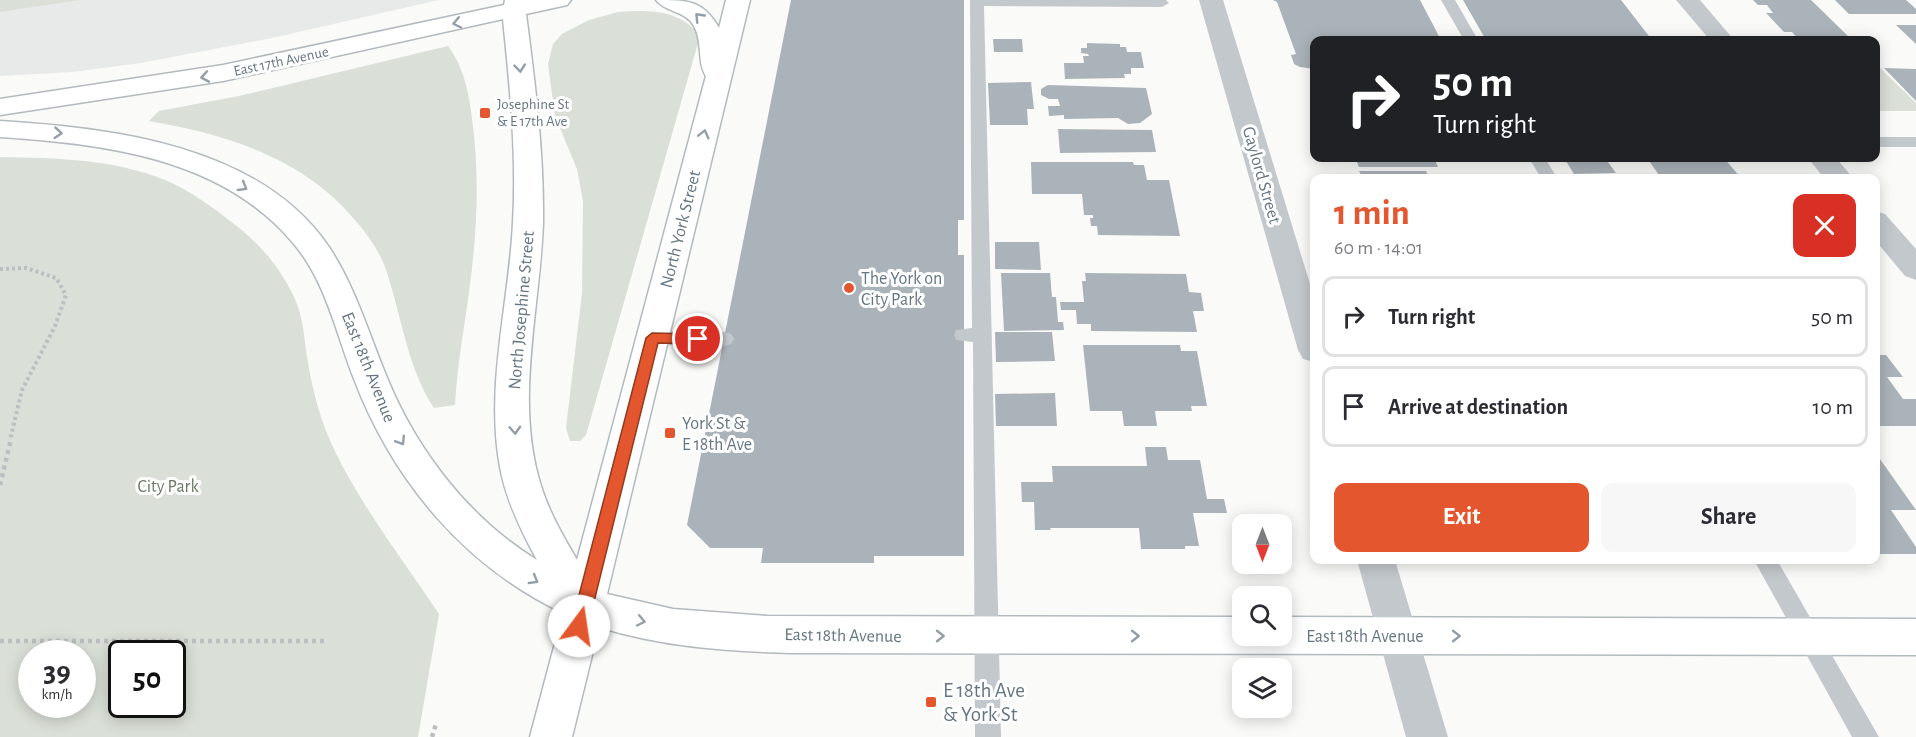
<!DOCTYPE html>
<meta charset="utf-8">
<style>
body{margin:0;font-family:"Alegreya Sans",sans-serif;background:#f7f7f7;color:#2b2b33;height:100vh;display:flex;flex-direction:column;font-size:22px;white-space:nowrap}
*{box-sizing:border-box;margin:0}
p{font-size:20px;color:#7c7c81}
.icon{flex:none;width:33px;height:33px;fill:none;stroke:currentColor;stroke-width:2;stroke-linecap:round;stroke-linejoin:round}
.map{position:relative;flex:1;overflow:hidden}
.details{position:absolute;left:1310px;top:174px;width:570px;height:390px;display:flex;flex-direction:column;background:#fff;border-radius:12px;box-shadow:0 3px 15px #0003}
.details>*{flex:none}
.guide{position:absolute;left:1310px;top:36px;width:570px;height:126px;border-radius:12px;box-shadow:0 3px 15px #0003;background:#202124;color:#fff;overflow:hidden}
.needle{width:39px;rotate:180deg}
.buttons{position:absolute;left:1232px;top:514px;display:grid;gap:12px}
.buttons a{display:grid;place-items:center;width:60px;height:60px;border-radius:12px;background:#fff;box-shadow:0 3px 15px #0003;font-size:30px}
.speed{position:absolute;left:18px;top:640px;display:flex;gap:12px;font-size:30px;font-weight:700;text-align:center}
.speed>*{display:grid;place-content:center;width:78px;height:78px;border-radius:50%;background:#fff;box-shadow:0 3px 15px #0003;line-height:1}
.speed small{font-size:15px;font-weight:400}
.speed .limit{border:3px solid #111;border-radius:9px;background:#fff;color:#111}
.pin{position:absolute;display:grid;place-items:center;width:51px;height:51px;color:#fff;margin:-26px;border:3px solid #fff;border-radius:50%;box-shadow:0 2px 6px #0007}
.me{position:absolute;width:66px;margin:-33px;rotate:14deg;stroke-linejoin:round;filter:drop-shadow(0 0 4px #0008)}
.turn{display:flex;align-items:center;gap:21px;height:126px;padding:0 24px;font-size:27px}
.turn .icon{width:78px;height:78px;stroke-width:2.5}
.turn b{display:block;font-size:42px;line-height:51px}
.round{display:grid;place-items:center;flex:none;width:63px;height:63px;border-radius:12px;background:#f7f7f7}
.headline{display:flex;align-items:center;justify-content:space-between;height:102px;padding:0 24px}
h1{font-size:36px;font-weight:700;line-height:45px;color:#e4572e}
.action{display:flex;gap:12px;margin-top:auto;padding:12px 24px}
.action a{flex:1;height:69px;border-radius:12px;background:#e4572e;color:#fff;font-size:24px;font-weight:700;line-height:69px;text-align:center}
.action a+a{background:#f7f7f7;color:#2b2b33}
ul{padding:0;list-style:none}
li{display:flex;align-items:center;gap:18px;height:81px;margin:0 12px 9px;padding:0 12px;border:3px solid #e1e1e2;border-radius:12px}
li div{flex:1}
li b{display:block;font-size:22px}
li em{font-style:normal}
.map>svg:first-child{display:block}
</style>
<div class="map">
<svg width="1916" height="737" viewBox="0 0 1916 737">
<rect width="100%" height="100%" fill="#fafaf8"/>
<!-- built -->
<path fill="#e8e9e9" d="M0,0H439L272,38L141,63L73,72L0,76Z"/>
<!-- green -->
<path fill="#dadfd7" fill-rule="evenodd" d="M0,0H80L0,12Z
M618,12C644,10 674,9 694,29L698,43L586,435L580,441H570L566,428L582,293L583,201L577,169L555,116L548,64L553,44L562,34L589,20Z
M448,46C464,67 469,94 472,119C480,176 477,234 469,292C464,329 457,367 455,405L434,408C407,367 402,317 386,270C380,252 368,235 355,220C303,158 226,134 149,121L159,111L239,96Z
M1875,63L1916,103V111H1875Z
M0,157C55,158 114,159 165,180C189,190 214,208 234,224C260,244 280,267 294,297C304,318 304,340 308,363C311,381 316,402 322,420C345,486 400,555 439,614L418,737H0ZM32,654H82V705H32ZM122,654H172V705H122Z"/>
<!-- building -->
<path fill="#aab3b9" d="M791,0H964V220H958V255H964V556H874V563H761L763,548H710L687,525Z
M1273,0H1420L1441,40H1314V69L1300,67L1294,64L1291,55L1296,54L1277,2Z
M1463,0H1621L1652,40H1486Z
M1753,0H1811L1852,40H1799L1792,32H1784L1766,13H1773L1767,5H1758Z
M1835,0H1906L1916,9V14H1849Z
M1896,25H1916V44Z
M993,39H1022L1023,52H994Z
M1087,43L1120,44V47H1126L1127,52H1141L1144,68H1131V74H1124L1125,78L1065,79L1064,63H1084L1083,56H1089L1088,54L1081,53V48H1087Z
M1884,68L1916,69V101Z
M1031,82L1034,109H1027L1028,125H990L988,83Z
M1048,85L1146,88L1152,114L1140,123L1128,124L1118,118L1064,119V115L1049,116L1048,106H1060L1058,99H1049L1041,95V89Z
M1058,129L1152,130L1156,152L1060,153Z
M1355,158H1434L1438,167H1359Z
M1564,158H1605L1616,173L1574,174Z
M1647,158H1724L1741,178H1661Z
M1031,162H1133L1134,165H1144L1147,180H1169L1180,236L1098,235L1097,226H1091L1090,218H1093V215H1084L1082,194H1032Z
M1359,171H1426L1429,178H1352L1350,175H1361Z
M995,242H1039L1041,270L995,269Z
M1001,273H1050L1052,297H1056L1058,322H1063L1064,330L1004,331Z
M1085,273L1186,274L1189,292L1201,293L1204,311H1193L1197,332L1091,331V324H1077L1076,310H1061L1060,302H1084L1082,281H1086Z
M995,332H1052L1055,361L996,362Z
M1083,345H1180L1181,351H1197L1207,406H1191L1192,411H1155L1157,426H1124L1122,411H1090Z
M1875,355H1886L1903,377H1887L1903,399H1916V426H1875Z
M1055,393L1057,426H996L995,394Z
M1145,447H1166L1168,460H1200L1207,499H1224L1227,513H1193L1199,546H1185V549H1141L1139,528H1050L1051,530H1035L1034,502H1022L1021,482H1053L1052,466H1147Z
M1875,452L1916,510H1891L1916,547V554H1875Z"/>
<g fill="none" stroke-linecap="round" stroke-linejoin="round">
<defs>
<path id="secondary" d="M505,0H571L567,5L526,14C535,83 544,153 543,223C540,310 514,401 541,486C549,512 563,536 577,560L706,76C697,63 703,42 694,26C686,11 665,12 656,0C687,0 703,0 719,28L726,0H750L607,594L673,609L767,616L1242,617V636H1281V617L1916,619V655L791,653C725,651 662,647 599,627L572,737H530L563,613C464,566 393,481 354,379C336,333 326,282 294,244C222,157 104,144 0,137V121C112,128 260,145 329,247C356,288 369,335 388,380C418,452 470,519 537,560C521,531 506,500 500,467C485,386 509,304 513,223C517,155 510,87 503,19L223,81L0,115V99L223,65L504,5Z"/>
</defs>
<!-- secondary casing -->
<use href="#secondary" stroke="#b3babf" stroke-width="3"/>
<!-- path-far1 -->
<path stroke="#bbbfc2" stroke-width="4" stroke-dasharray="3 3" stroke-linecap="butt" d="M0,269L26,268L56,278L66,295L55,326L22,390L10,440"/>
<!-- path -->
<path stroke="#bbbfc2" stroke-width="4.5" stroke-dasharray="4 4" stroke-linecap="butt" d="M0,485L11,439
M0,641H324
M432,737L436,724"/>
<!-- lane -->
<path fill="#c3c8cc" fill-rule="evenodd" d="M970,0H1166L1169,3L1162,7L984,6L1001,737H975L973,342L956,340L954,335L956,330L972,328Z
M1441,0H1455L1478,40H1464Z
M1875,137H1916V147H1875Z
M1529,158H1545L1557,178H1541Z
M652,331L724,332L731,334L734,339L731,344L724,346L652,345L645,343L642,338L645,333Z
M1754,560H1777L1879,737H1852Z"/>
<!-- street -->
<path fill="#c3c8cc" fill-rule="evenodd" d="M1199,0H1223L1314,297V362L1303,359L1298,350Z
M1676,0H1700L1734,40H1710Z
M1808,158H1836L1853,178H1824Z
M1875,211L1885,214L1916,249V280L1905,276L1875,240Z
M1357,560H1395L1448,737H1406Z"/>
<!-- secondary -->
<use href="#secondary" fill="#fff" fill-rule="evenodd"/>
</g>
<!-- one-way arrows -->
<defs><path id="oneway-chevron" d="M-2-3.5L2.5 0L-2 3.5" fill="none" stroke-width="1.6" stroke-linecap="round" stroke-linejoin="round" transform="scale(1.5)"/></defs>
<g stroke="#939fa8">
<use href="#oneway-chevron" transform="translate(699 17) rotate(-134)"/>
<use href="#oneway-chevron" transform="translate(457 23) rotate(168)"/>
<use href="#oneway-chevron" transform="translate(520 68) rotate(84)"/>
<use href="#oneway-chevron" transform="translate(205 77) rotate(170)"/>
<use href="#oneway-chevron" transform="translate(58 133) rotate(5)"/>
<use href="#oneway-chevron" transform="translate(704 134) rotate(-76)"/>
<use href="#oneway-chevron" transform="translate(243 187) rotate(31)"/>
<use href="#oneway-chevron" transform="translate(515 430) rotate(87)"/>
<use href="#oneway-chevron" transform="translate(401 441) rotate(58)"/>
<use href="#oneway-chevron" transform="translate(534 580) rotate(30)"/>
<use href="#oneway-chevron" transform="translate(641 621) rotate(12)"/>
<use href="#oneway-chevron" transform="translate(940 636)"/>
<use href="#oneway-chevron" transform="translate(1135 636)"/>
<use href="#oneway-chevron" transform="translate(1456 636)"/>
</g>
<!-- route -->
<path fill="#e4572e" stroke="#94391e" stroke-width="1.5" d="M652,333L698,334L704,339L698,344L658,343L588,626L585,631L579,633L574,631L571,626L646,338Z"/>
<!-- markers -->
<g fill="#e4572e" stroke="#fff" stroke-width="2">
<rect x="479" y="107" width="12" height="12" rx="3"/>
<circle cx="849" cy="288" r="6"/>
<rect x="664" y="427" width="12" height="12" rx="3"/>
<rect x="925" y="696" width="12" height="12" rx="3"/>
</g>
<g text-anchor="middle" stroke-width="6" stroke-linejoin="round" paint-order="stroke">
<!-- far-street labels -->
<g font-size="15" fill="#657683" stroke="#fff">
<text transform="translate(281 61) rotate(-12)" y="5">East 17th Avenue</text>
</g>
<!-- far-poi labels -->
<g font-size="15" fill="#657683" stroke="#fff" text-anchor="start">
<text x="497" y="109">Josephine St<tspan x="497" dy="17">&amp; E 17th Ave</tspan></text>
</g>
<!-- street labels -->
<g font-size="18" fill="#657683" stroke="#fff">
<text transform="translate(1262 175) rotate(74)" y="6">Gaylord Street</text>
<text transform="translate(680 229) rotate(-76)" y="6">North York Street</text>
<text transform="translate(521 310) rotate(-85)" y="6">North Josephine Street</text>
<text transform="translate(369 367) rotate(68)" y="6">East 18th Avenue</text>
<text transform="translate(843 635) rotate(1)" y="6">East 18th Avenue</text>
<text x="1365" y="642">East 18th Avenue</text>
</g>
<!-- poi labels -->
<g font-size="18" fill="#657683" stroke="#fff" text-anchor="start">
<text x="861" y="284">The York on<tspan x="861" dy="21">City Park</tspan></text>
<text x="682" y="429">York St &amp;<tspan x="682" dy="21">E 18th Ave</tspan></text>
</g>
<!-- park labels -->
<g font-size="18" fill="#687a64" stroke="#fff">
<text x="168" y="492">City Park</text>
</g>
<!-- near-poi labels -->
<g font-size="21" fill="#657683" stroke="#fff" text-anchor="start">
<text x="943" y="697">E 18th Ave<tspan x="943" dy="24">&amp; York St</tspan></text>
</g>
</g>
</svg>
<div class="buttons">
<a><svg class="needle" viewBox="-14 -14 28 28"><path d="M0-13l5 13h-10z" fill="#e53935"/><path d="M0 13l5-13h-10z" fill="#7c7c81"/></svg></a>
<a><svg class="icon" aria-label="search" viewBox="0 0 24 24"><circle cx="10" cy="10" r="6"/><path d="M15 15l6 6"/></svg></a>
<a><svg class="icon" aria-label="layers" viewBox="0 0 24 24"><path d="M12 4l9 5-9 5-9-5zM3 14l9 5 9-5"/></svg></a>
</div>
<div class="speed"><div>39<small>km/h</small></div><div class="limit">50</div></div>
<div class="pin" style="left:698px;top:339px;background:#d93025"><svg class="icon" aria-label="arrive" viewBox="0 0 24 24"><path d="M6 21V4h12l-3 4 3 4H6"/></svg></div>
<svg class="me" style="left:579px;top:626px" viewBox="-20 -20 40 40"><circle r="19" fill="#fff"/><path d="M0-13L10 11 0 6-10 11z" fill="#e4572e"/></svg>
<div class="guide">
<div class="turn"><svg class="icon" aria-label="right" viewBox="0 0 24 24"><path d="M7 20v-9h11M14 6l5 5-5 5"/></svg><div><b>50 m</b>Turn right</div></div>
</div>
<section class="details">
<div class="headline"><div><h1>1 min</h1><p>60 m · 14:01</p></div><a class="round" style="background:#d93025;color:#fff"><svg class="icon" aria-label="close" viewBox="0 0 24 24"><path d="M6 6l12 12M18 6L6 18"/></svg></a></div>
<ul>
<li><svg class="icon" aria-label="right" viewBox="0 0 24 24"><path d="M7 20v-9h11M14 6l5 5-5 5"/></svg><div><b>Turn right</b></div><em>50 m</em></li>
<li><svg class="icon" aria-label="arrive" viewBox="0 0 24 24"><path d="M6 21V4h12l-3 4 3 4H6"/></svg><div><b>Arrive at destination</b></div><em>10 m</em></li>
</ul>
<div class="action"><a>Exit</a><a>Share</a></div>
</section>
</div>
